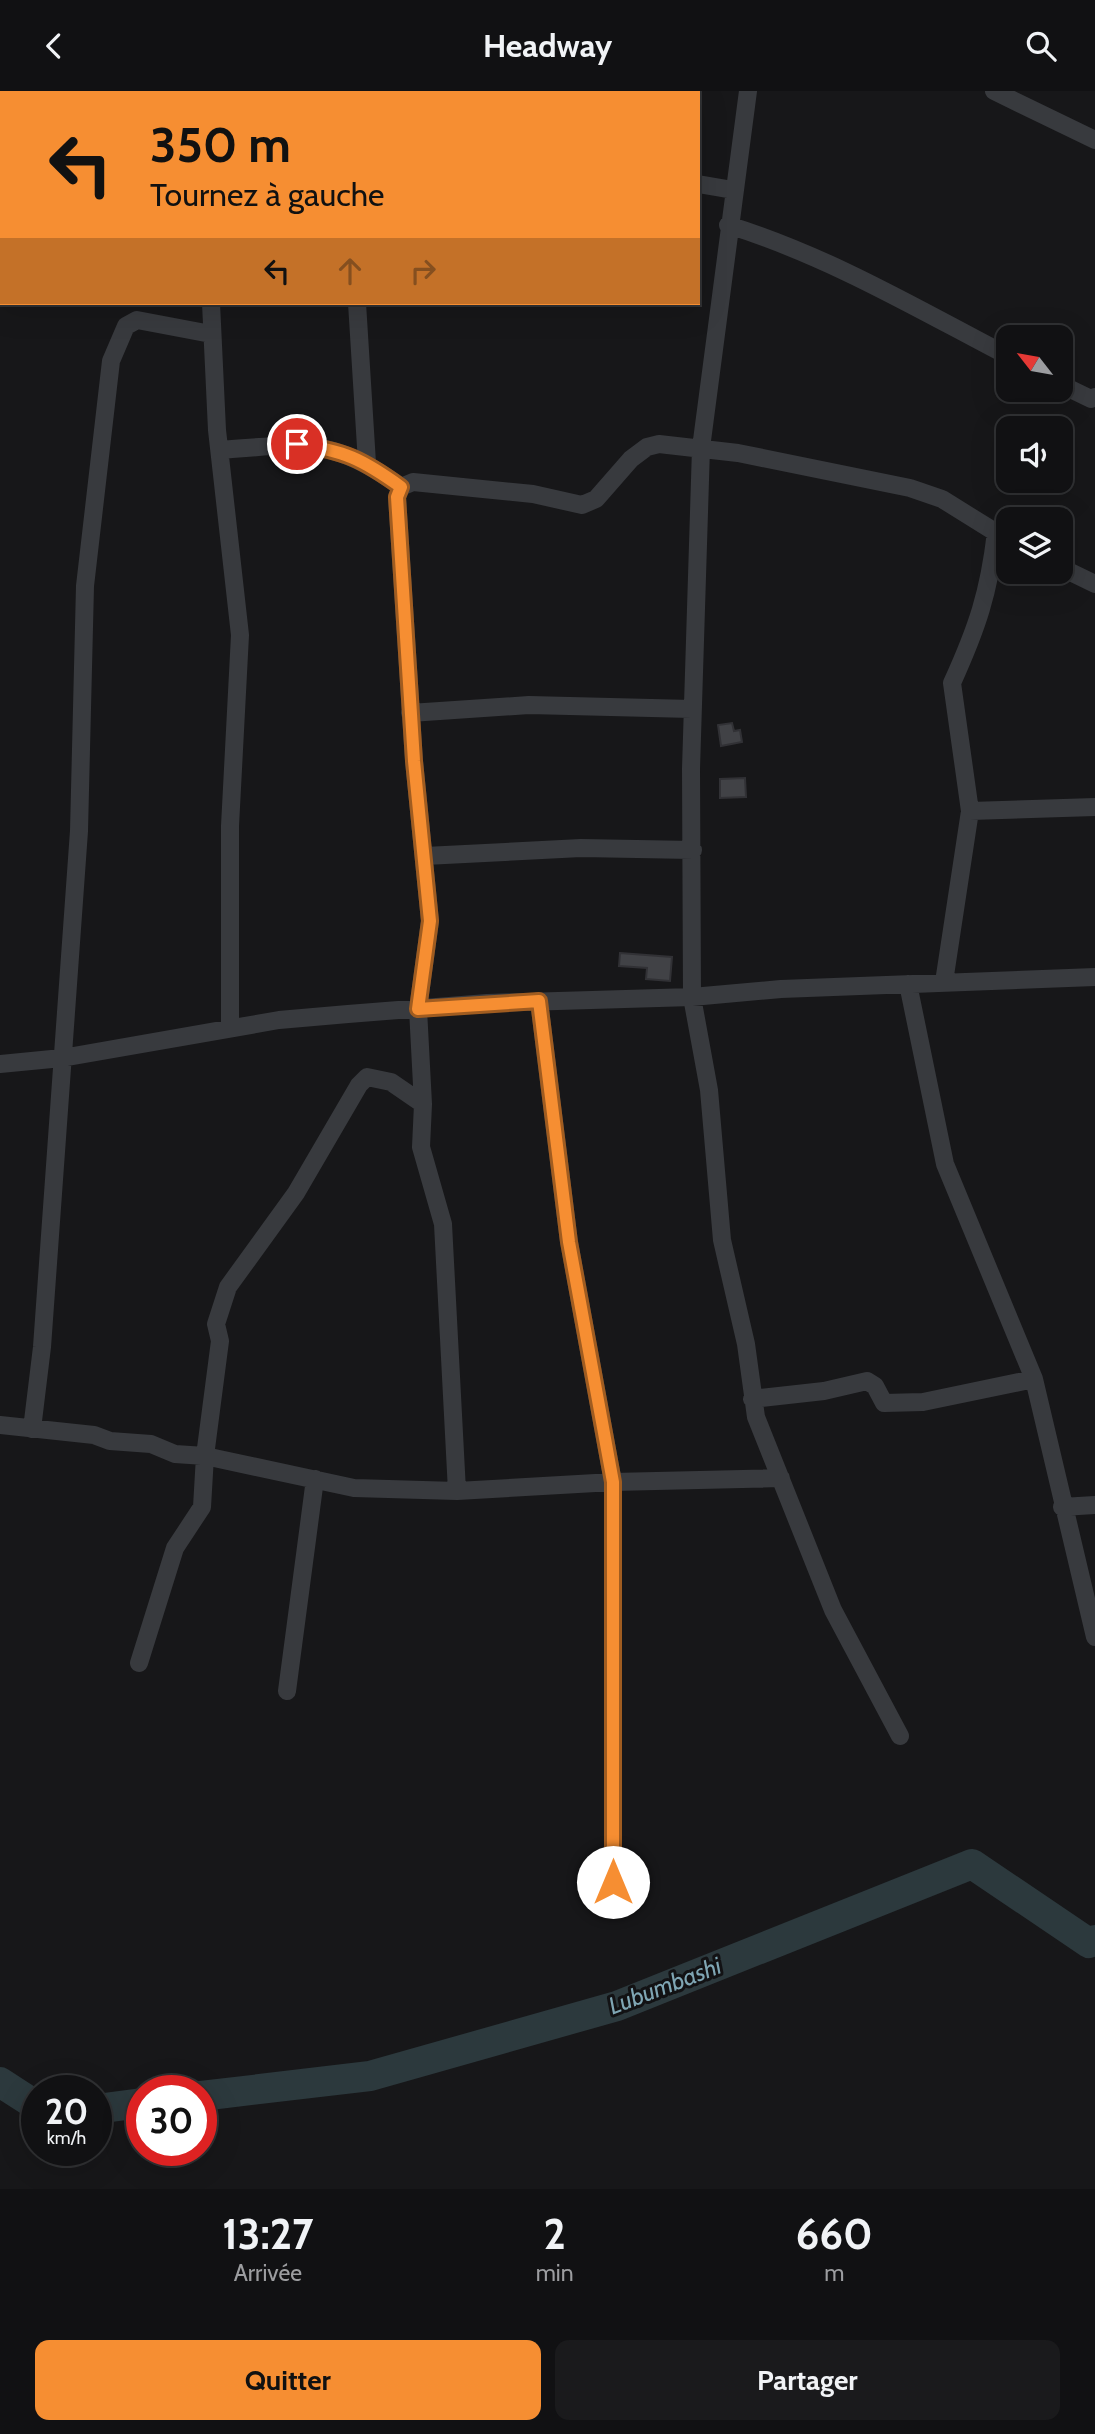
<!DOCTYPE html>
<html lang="fr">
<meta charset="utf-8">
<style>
body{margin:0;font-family:Cabin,sans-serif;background:#1a1a1c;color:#f1f3f6;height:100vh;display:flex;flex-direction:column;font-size:26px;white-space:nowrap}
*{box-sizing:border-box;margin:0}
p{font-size:23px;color:#9c9da0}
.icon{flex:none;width:38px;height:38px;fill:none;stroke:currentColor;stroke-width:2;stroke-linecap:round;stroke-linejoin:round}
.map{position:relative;height:2098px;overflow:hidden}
.drawer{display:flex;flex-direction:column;background:#111113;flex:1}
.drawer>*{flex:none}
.guide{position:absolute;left:0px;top:0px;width:700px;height:214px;box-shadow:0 7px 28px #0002,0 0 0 2px #303133;background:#f68e32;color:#111;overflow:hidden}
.needle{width:46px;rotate:301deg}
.fabs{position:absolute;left:996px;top:234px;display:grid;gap:14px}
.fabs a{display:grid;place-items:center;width:77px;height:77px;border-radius:14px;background:#111113;box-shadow:0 7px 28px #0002,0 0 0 2px #303133;font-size:35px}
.speed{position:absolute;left:21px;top:1984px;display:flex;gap:14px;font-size:35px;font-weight:700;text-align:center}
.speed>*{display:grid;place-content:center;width:91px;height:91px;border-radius:50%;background:#111113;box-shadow:0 7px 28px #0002,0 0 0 2px #303133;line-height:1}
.speed small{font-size:18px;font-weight:400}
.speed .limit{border:10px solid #d22;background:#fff;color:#111}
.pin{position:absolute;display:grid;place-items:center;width:60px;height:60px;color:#fff;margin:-30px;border:4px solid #fff;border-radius:50%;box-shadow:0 2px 7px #0007}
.me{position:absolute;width:77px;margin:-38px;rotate:0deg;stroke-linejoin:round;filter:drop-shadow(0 0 5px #0008)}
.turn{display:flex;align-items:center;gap:24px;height:147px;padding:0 35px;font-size:32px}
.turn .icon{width:91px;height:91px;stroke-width:2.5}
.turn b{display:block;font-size:49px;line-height:60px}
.lanes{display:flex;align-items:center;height:66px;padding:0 35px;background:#0003;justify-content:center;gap:35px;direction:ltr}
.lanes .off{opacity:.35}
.eta{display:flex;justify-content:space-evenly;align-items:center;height:119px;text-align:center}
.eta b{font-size:42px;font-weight:800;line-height:49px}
.action{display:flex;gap:14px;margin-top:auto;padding:14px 35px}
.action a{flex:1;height:80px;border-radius:14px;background:#f68e32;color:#111;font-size:28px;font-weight:800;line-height:80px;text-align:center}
.action a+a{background:#1a1a1c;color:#f1f3f6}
header{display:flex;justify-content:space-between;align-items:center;height:91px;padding:0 35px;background:#111113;font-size:32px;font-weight:800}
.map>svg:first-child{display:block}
</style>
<header><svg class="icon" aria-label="back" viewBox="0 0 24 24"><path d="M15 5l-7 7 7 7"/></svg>Headway<svg class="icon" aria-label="search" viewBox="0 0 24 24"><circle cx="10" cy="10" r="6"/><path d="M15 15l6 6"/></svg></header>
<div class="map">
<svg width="1095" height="2098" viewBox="0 0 1095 2098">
<rect width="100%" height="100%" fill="#171719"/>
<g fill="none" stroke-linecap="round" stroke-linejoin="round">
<!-- river -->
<path stroke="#2c393d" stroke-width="30" d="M0,1991L37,2015
M201,2005L370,1985L617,1915L972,1773L1089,1852L1095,1849
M96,2018L142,2012"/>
</g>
<!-- building -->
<path fill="#414246" stroke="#313135" stroke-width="2" d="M732,632L734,640L740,639L742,651L721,655L718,634Z
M745,687L746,706L720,707V688Z
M620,862L672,866L670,890L646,888L647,877L619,875Z"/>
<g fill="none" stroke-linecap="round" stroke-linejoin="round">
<!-- street -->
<path stroke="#383a3e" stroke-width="18" d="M347,0V2
M748,0L701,357L691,678L692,906L709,999L722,1149L746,1253L756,1326L833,1519L900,1645
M994,0L1095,49
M23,2L24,0
M205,2V0
M0,79L2,71
M698,93L733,99
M728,134C828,165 916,217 1008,265
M211,212L217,339L240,544L230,735V937
M357,212L367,372
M1060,293L1091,308L1095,306
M220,359C303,353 330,345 401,396
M1060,476L1095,493
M410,622L529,614L692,618
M970,720L952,592C977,537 989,502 996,441
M425,765L581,757L693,759
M944,891L970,720L1095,716
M908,893L945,1073L1034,1288L1095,1546
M539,910L569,1151L613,1391V1818
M0,973L62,967L279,929L348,923L487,912L692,906L781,898L1095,886
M752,1308L824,1300L867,1290L875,1295L884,1312L923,1311L1034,1288
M0,1334L94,1344L110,1350L151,1353L175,1363L205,1365L354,1397L457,1400L613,1391L781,1387
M32,1338L42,1256L79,740L85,495L111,270L126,235L137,229L211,243
M457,1400L443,1133L421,1056L423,1013L418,918L430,830L414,670L397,406L401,396L413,391L533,403L582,414L596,408L631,368L647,356L659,353L738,362L910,397L942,408L1008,449
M1062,1416L1095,1414
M139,1572L175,1457L202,1416L205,1365L220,1250L216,1233L228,1196L296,1102L359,994L367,986L391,991L423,1013
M287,1600L315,1388"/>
</g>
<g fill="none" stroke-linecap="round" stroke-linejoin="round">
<defs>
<path id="route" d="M297,353C345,360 362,368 401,396L397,406L414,670L430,830L418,918L539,910L569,1151L613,1391V1791"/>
</defs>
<!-- route casing -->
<use href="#route" stroke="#a05c20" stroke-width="18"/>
<!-- route -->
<use href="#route" stroke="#f68e32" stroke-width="12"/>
</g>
<g text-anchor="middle" stroke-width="6" stroke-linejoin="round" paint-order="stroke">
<!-- water labels -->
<g font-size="24" font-style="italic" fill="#7fa6b4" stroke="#121214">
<text transform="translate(665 1895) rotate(-21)" y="8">Lubumbashi</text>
</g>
</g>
</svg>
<div class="fabs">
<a><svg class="needle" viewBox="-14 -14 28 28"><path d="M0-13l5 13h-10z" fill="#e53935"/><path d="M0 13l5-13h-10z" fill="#9c9da0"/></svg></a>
<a><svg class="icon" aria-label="sound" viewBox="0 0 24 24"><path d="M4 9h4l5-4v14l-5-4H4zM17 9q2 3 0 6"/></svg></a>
<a><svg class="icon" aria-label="layers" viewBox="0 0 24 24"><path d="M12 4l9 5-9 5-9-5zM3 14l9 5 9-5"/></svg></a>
</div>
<div class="speed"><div>20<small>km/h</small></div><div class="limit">30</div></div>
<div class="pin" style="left:297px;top:353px;background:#d93025"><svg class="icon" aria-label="arrive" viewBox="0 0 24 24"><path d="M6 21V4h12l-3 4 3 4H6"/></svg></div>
<svg class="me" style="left:613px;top:1791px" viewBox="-20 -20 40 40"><circle r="19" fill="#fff"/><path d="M0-13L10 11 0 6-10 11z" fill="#f68e32"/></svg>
<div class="guide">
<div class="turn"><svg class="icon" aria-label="left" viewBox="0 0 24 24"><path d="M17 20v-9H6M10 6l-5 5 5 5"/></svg><div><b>350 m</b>Tournez à gauche</div></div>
<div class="lanes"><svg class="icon" aria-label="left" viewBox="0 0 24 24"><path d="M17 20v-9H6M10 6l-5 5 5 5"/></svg><svg class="icon off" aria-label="ahead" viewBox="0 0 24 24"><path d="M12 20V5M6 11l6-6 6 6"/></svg><svg class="icon off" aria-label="right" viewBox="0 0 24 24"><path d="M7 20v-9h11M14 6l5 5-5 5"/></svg></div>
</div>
</div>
<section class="drawer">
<div class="eta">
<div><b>13:27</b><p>Arrivée</p></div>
<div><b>2</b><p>min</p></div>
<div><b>660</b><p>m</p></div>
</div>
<div class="action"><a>Quitter</a><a>Partager</a></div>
</section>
